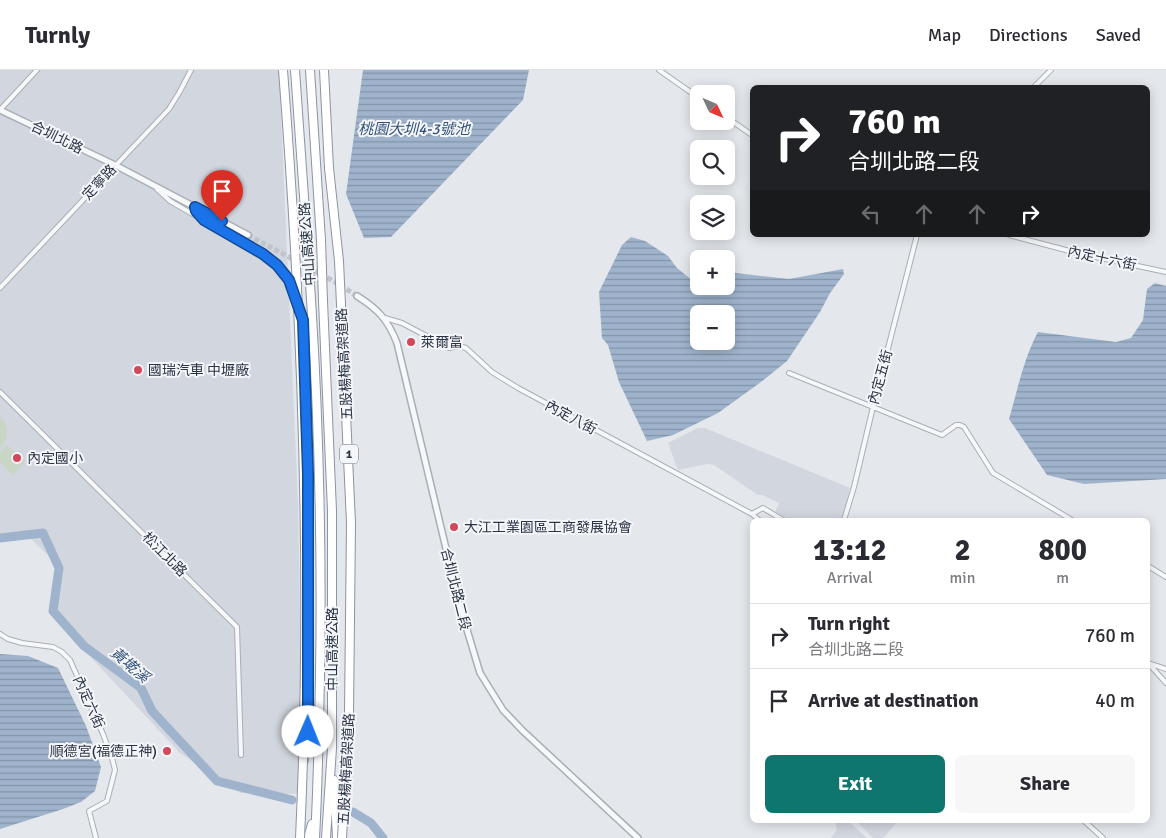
<!DOCTYPE html>
<meta charset="utf-8">
<style>
body{margin:0;font-family:Signika,"Noto Sans TC",sans-serif;background:#f7f7f7;color:#2b2b33;height:100vh;display:flex;flex-direction:column;font-size:19px;white-space:nowrap}
*{box-sizing:border-box;margin:0}
p{font-size:16px;color:#7c7c81}
.icon{flex:none;width:28px;height:28px;fill:none;stroke:currentColor;stroke-width:2;stroke-linecap:round;stroke-linejoin:round}
.map{position:relative;flex:1;overflow:hidden}
.panel{position:absolute;left:750px;top:448px;width:400px;height:305px;display:flex;flex-direction:column;background:#fff;border-radius:8px;box-shadow:0 2px 12px #0003}
.panel>*{flex:none}
.top-card{position:absolute;left:750px;top:15px;width:400px;height:152px;border-radius:8px;box-shadow:0 2px 12px #0003;background:#202124;color:#fff;overflow:hidden}
.needle{width:32px;rotate:134deg}
.fabs{position:absolute;left:690px;top:15px;display:grid;gap:10px}
.fabs a{display:grid;place-items:center;width:45px;height:45px;border-radius:8px;background:#fff;box-shadow:0 2px 12px #0003;font-size:25px}
.pin{position:absolute;display:grid;place-items:center;width:42px;height:42px;color:#fff;margin:-51px -21px;border-radius:50% 50% 50% 0;rotate:-45deg;box-shadow:0 0 5px #0007}
.pin .icon{rotate:45deg}
.me{position:absolute;width:55px;margin:-28px;rotate:1deg;stroke-linejoin:round;filter:drop-shadow(0 0 4px #0008)}
.turn{display:flex;align-items:center;gap:18px;height:105px;padding:0 15px;font-size:22px}
.turn .icon{width:65px;height:65px;stroke-width:2.5}
.turn b{display:block;font-size:35px;line-height:42px}
.lanes{display:flex;align-items:center;height:48px;padding:0 15px;background:#0003;justify-content:center;gap:25px;direction:ltr}
.lanes .off{opacity:.35}
.eta{display:flex;justify-content:space-evenly;align-items:center;height:85px;text-align:center}
.eta b{font-size:30px;font-weight:800;line-height:35px}
.button{display:flex;gap:10px;margin-top:auto;padding:10px 15px}
.button a{flex:1;height:58px;border-radius:8px;background:#0f766e;color:#fff;font-size:20px;font-weight:800;line-height:58px;text-align:center}
.button a+a{background:#f7f7f7;color:#2b2b33}
ul{padding:0;list-style:none}
li{display:flex;align-items:center;gap:15px;height:65px;padding:0 15px;border-top:1px solid #e1e1e2}
li div{flex:1}
li b{display:block;font-size:19px}
li em{font-style:normal}
header{display:flex;align-items:center;gap:30px;box-sizing:border-box;height:70px;padding:0 25px;background:#fff;border-bottom:1px solid #e1e1e2}
header strong{font-size:24px}
nav{display:flex;gap:28px;margin-inline-start:auto;font-size:18px}
.map>svg:first-child{display:block}
</style>
<header>
<strong>Turnly</strong>
<nav><a>Map</a><a>Directions</a><a>Saved</a></nav>
</header>
<div class="map">
<svg width="1166" height="768" viewBox="0 0 1166 768">
<defs>
<pattern id="water-rules" width="6" height="5" patternUnits="userSpaceOnUse" patternTransform="scale(1.25)"><rect width="6" height="5" fill="#9fb4cc"/><path d="M0 2.5h6" fill="none" stroke="#8293a7"/></pattern>
</defs>
<rect width="100%" height="100%" fill="#e4e7ec"/>
<!-- built -->
<path fill="#d2d6de" d="M0,0H279L298,432L303,724L240,723L180,683L56,550L62,499L28,466L0,472Z
M698,358H705L850,418L842,450H786L775,443L779,433L762,425H758L714,395L707,394L678,400L668,373Z
M835,750H847L867,768H831L837,760Z
M859,750H899L883,768H873L857,752Z"/>
<!-- grass -->
<path fill="#c9d6c5" d="M0,346C10,356 9,369 0,379Z
M7,375L25,392L13,405L0,392V382Z"/>
<!-- water -->
<path fill="url(#water-rules)" fill-rule="evenodd" d="M363,0H529L523,30L391,167L364,168L346,124Z
M631,167L645,171L668,186L677,198L692,210L699,206V216H726V202L789,209L843,199L844,204L830,223L820,242L787,291L761,312L718,343L673,365L647,371L619,312L608,275L602,268L599,222L622,175ZM699,244H726V271H699Z
M1155,213L1166,216V409L1084,414L1047,405L1009,349C1018,319 1023,290 1038,262L1116,272L1131,268L1143,250L1147,219Z
M0,584L28,586L58,598L86,656L101,697L95,721L81,732L63,739L0,759Z"/>
<g fill="none" stroke-linecap="round" stroke-linejoin="round">
<!-- stream -->
<path stroke="#9fb4cc" stroke-width="1" d="M662,0L699,25
M726,44L752,63
M1030,169L1119,190"/>
<!-- river -->
<path stroke="#9fb4cc" stroke-width="9" d="M0,468L43,463L59,498L53,541L84,576L141,618L152,641L217,711L292,730
M353,742L371,753L383,768"/>
<!-- tertiary-tunnel -->
<path stroke="#bfc3cb" stroke-width="5" stroke-dasharray="5 2.5" stroke-linecap="butt" d="M248,165L337,213L357,226"/>
<defs>
<path id="minor" d="M659,0L699,28
M1033,18L1051,0
M0,40L37,0
M726,47L752,65
M157,119L170,131L263,185C281,199 288,206 295,228
M1009,165L1077,183L1166,202
M0,218L169,39L179,23L191,0
M301,246L304,286
M385,248L402,253L449,278L459,276L466,278L492,302L518,318L752,444L759,450
M789,303L942,365L956,355H960L964,357L993,403L1072,450
M0,322L237,557L241,685
M305,323L308,439
M752,444L763,438L783,450
M844,450L854,417L873,337L917,165
M1148,496L1166,507
M0,564L8,569L22,573L53,577L62,582L70,590L103,664L112,688L115,700L107,731L89,741L96,768
M1148,593L1166,613
M1148,593L1166,599
M306,691L308,636
M1083,750L1103,768"/>
<path id="tertiary" d="M0,40L115,95L248,165
M357,226C378,239 388,250 397,273L459,533L480,603L503,640L523,661L638,768"/>
<path id="motorway" d="M295,0L307,169
M310,0L321,170
M311,229C319,354 322,480 320,605C319,659 318,714 315,768
M323,231L332,441V678L326,768
M334,710L337,768
M308,768L312,754"/>
</defs>
<!-- minor casing -->
<use href="#minor" stroke="#a9aeb7" stroke-width="6"/>
<!-- tertiary casing -->
<use href="#tertiary" stroke="#a9aeb7" stroke-width="8"/>
<!-- motorway casing -->
<use href="#motorway" stroke="#8b94a3" stroke-width="10"/>
<!-- minor -->
<use href="#minor" stroke="#f7f8fa" stroke-width="4"/>
<!-- tertiary -->
<use href="#tertiary" stroke="#f7f8fa" stroke-width="5"/>
<!-- motorway -->
<use href="#motorway" stroke="#fff" stroke-width="8"/>
<defs>
<path id="motorway-bridge" d="M283,0C303,255 312,512 300,768
M324,0L329,98L339,191L351,453L349,644L342,768
M307,169L311,229
M321,170L323,231"/>
</defs>
<!-- motorway-bridge casing -->
<use href="#motorway-bridge" stroke="#8b94a3" stroke-width="10" stroke-linecap="butt"/>
<!-- motorway-bridge -->
<use href="#motorway-bridge" stroke="#fff" stroke-width="8"/>
</g>
<g fill="none" stroke-linecap="round" stroke-linejoin="round">
<defs>
<path id="route" d="M222,151L195,137L196,141L204,150L263,184L277,195L289,210L303,250L308,404V662"/>
</defs>
<!-- route casing -->
<use href="#route" stroke="#114b97" stroke-width="12"/>
<!-- route -->
<use href="#route" stroke="#1a73e8" stroke-width="9"/>
</g>
<!-- markers -->
<g fill="#d1495b" stroke="#f4f6f9" stroke-width="2">
<circle cx="411" cy="272" r="5"/>
<circle cx="138" cy="300" r="5"/>
<circle cx="17" cy="388" r="5"/>
<circle cx="454" cy="457" r="5"/>
<circle cx="167" cy="681" r="5"/>
</g>
<g text-anchor="middle" stroke-width="4" stroke-linejoin="round" paint-order="stroke">
<!-- shield labels -->
<rect fill="#f4f6f9" stroke="#676e7b" stroke-width="1" x="340" y="374.5" width="18" height="19" rx="4"/>
<g font-size="12" font-weight="bold" fill="#2b3445">
<text x="349" y="388">1</text>
</g>
<!-- street labels -->
<g font-size="14" fill="#2b3445" stroke="#f4f6f9">
<text transform="translate(57 67) rotate(26)" y="5">合圳北路</text>
<text transform="translate(99 112) rotate(-47)" y="5">定寧路</text>
<text transform="translate(307 174) rotate(-94)" y="5">中山高速公路</text>
<text transform="translate(1102 188) rotate(12)" y="5">內定十六街</text>
<text transform="translate(344 294) rotate(-93)" y="5">五股楊梅高架道路</text>
<text transform="translate(880 307) rotate(-75)" y="5">內定五街</text>
<text transform="translate(571 347) rotate(28)" y="5">內定八街</text>
<text transform="translate(165 484) rotate(45)" y="5">松江北路</text>
<text transform="translate(456 519) rotate(76)" y="5">合圳北路二段</text>
<text transform="translate(332 579) rotate(-90)" y="5">中山高速公路</text>
<text transform="translate(89 632) rotate(66)" y="5">內定六街</text>
<text transform="translate(346 699) rotate(-87)" y="5">五股楊梅高架道路</text>
</g>
<!-- poi labels -->
<g font-size="14" fill="#2b3445" stroke="#f4f6f9" text-anchor="start">
<text x="421" y="277">萊爾富</text>
<text x="148" y="305">國瑞汽車 中壢廠</text>
<text x="27" y="393">內定國小</text>
<text x="464" y="462">大江工業園區工商發展協會</text>
<text x="157" y="686" text-anchor="end">順德宮(福德正神)</text>
</g>
<!-- water labels -->
<g font-size="15" font-style="italic" fill="#34527a" stroke="#f4f6f9">
<text x="414" y="64">桃園大圳4-3號池</text>
<text transform="translate(130 595) rotate(40)" y="5">黃墘溪</text>
</g>
</g>
</svg>
<div class="fabs">
<a><svg class="needle" viewBox="-14 -14 28 28"><path d="M0-13l5 13h-10z" fill="#e53935"/><path d="M0 13l5-13h-10z" fill="#7c7c81"/></svg></a>
<a><svg class="icon" aria-label="search" viewBox="0 0 24 24"><circle cx="10" cy="10" r="6"/><path d="M15 15l6 6"/></svg></a>
<a><svg class="icon" aria-label="layers" viewBox="0 0 24 24"><path d="M12 4l9 5-9 5-9-5zM3 14l9 5 9-5"/></svg></a>
<a>+</a>
<a>−</a>
</div>
<div class="pin" style="left:222px;top:151px;background:#d93025"><svg class="icon" aria-label="arrive" viewBox="0 0 24 24"><path d="M6 21V4h12l-3 4 3 4H6"/></svg></div>
<svg class="me" style="left:308px;top:662px" viewBox="-20 -20 40 40"><circle r="19" fill="#fff"/><path d="M0-13L10 11 0 6-10 11z" fill="#1a73e8"/></svg>
<div class="top-card">
<div class="turn"><svg class="icon" aria-label="right" viewBox="0 0 24 24"><path d="M7 20v-9h11M14 6l5 5-5 5"/></svg><div><b>760 m</b>合圳北路二段</div></div>
<div class="lanes"><svg class="icon off" aria-label="left" viewBox="0 0 24 24"><path d="M17 20v-9H6M10 6l-5 5 5 5"/></svg><svg class="icon off" aria-label="ahead" viewBox="0 0 24 24"><path d="M12 20V5M6 11l6-6 6 6"/></svg><svg class="icon off" aria-label="ahead" viewBox="0 0 24 24"><path d="M12 20V5M6 11l6-6 6 6"/></svg><svg class="icon" aria-label="right" viewBox="0 0 24 24"><path d="M7 20v-9h11M14 6l5 5-5 5"/></svg></div>
</div>
<section class="panel">
<div class="eta">
<div><b>13:12</b><p>Arrival</p></div>
<div><b>2</b><p>min</p></div>
<div><b>800</b><p>m</p></div>
</div>
<ul>
<li><svg class="icon" aria-label="right" viewBox="0 0 24 24"><path d="M7 20v-9h11M14 6l5 5-5 5"/></svg><div><b>Turn right</b><p>合圳北路二段</p></div><em>760 m</em></li>
<li><svg class="icon" aria-label="arrive" viewBox="0 0 24 24"><path d="M6 21V4h12l-3 4 3 4H6"/></svg><div><b>Arrive at destination</b></div><em>40 m</em></li>
</ul>
<div class="button"><a>Exit</a><a>Share</a></div>
</section>
</div>
